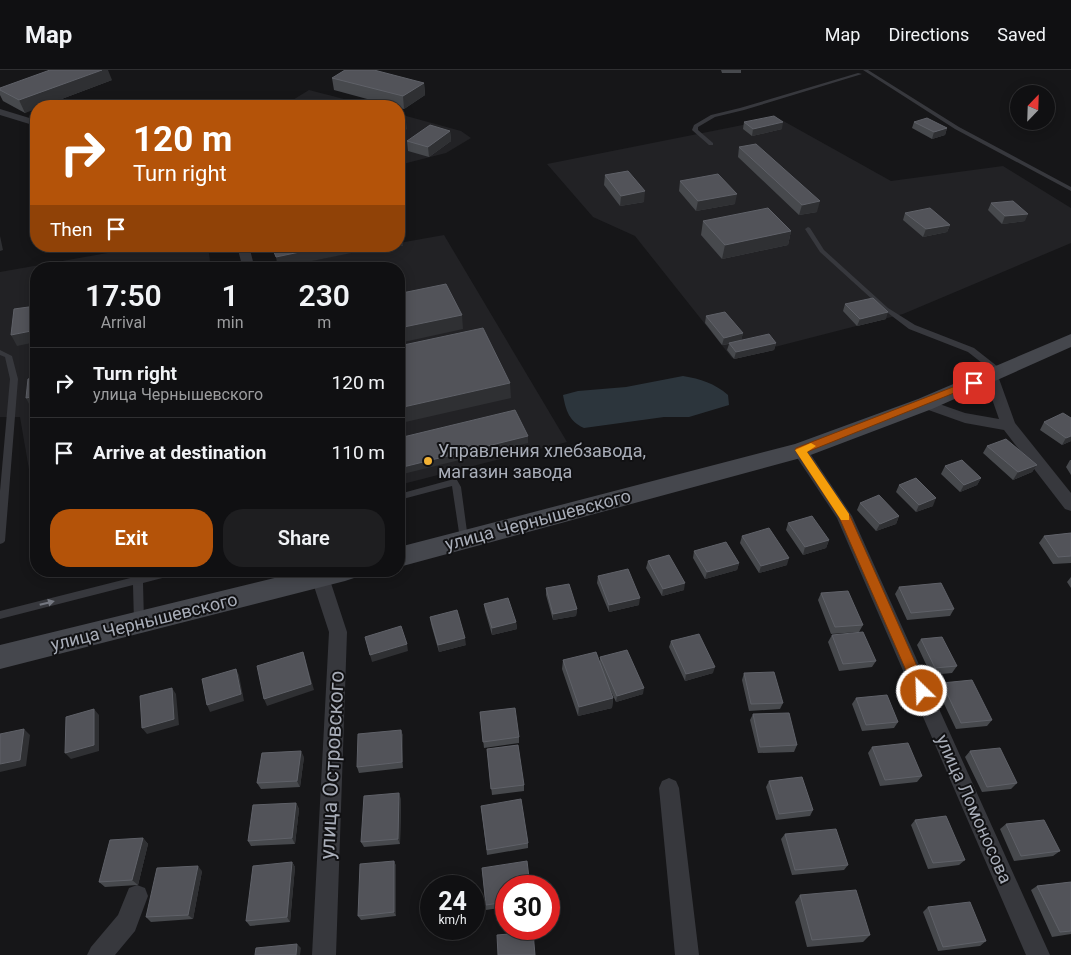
<!DOCTYPE html>
<meta charset="utf-8">
<style>
body{margin:0;font-family:Roboto,sans-serif;background:#1e1e20;color:#f1f3f6;height:100vh;display:flex;flex-direction:column;font-size:19px;white-space:nowrap}
*{box-sizing:border-box;margin:0}
p{font-size:16px;color:#9c9d9f}
.icon{flex:none;width:28px;height:28px;fill:none;stroke:currentColor;stroke-width:2;stroke-linecap:round;stroke-linejoin:round}
.map{position:relative;flex:1;overflow:hidden}
.drawer{position:absolute;left:30px;top:192px;width:375px;height:315px;display:flex;flex-direction:column;background:#101012;border-radius:20px;box-shadow:0 2px 12px #0003,0 0 0 1px #303032}
.drawer>*{flex:none}
.banner{position:absolute;left:30px;top:30px;width:375px;height:152px;border-radius:20px;box-shadow:0 2px 12px #0003,0 0 0 1px #303032;background:#b45309;color:#fff;overflow:hidden}
.needle{width:32px;rotate:23deg}
.buttons{position:absolute;left:1010px;top:15px;display:grid;gap:10px}
.buttons a{display:grid;place-items:center;width:45px;height:45px;border-radius:50%;background:#101012;box-shadow:0 2px 12px #0003,0 0 0 1px #303032;font-size:25px}
.speed{position:absolute;left:420px;top:805px;display:flex;gap:10px;font-size:25px;font-weight:700;text-align:center}
.speed>*{display:grid;place-content:center;width:65px;height:65px;border-radius:50%;background:#101012;box-shadow:0 2px 12px #0003,0 0 0 1px #303032;line-height:1}
.speed small{font-size:12px;font-weight:400}
.speed .limit{border:8px solid #d22;background:#fff;color:#111}
.pin{position:absolute;display:grid;place-items:center;width:42px;height:42px;color:#fff;margin:-21px;border-radius:10px;box-shadow:0 2px 8px #0006}
.me{position:absolute;width:55px;margin:-28px;rotate:336deg;stroke-linejoin:round;filter:drop-shadow(0 0 4px #0008)}
.turn{display:flex;align-items:center;gap:18px;height:105px;padding:0 20px;font-size:22px}
.turn .icon{width:65px;height:65px;stroke-width:2.5}
.turn b{display:block;font-size:35px;line-height:42px}
.then{display:flex;align-items:center;height:48px;padding:0 20px;background:#0003;gap:10px;font-size:19px}
.eta{display:flex;justify-content:space-evenly;align-items:center;height:85px;text-align:center}
.eta b{font-size:30px;font-weight:600;line-height:35px}
.primary-button{display:flex;gap:10px;margin-top:auto;padding:10px 20px}
.primary-button a{flex:1;height:58px;border-radius:20px;background:#b45309;color:#fff;font-size:20px;font-weight:600;line-height:58px;text-align:center}
.primary-button a+a{background:#1e1e20;color:#f1f3f6}
ul{padding:0;list-style:none}
li{display:flex;align-items:center;gap:15px;height:70px;padding:0 20px;border-top:1px solid #303032}
li div{flex:1}
li b{display:block;font-size:19px}
li em{font-style:normal}
header{display:flex;align-items:center;gap:30px;box-sizing:border-box;height:70px;padding:0 25px;background:#101012;border-bottom:1px solid #303032}
header strong{font-size:24px}
nav{display:flex;gap:28px;margin-inline-start:auto;font-size:18px}
.map>svg:first-child{display:block}
</style>
<header>
<strong>Map</strong>
<nav><a>Map</a><a>Directions</a><a>Saved</a></nav>
</header>
<div class="map">
<svg width="1071" height="885" viewBox="0 0 1071 885">
<rect width="100%" height="100%" fill="#161618"/>
<!-- built -->
<path fill="#222225" d="M309,20L371,36H283Z
M399,44L461,61L471,68L446,83L399,95Z
M778,48L891,111L1003,96L1071,138V173L903,244L732,288L635,166L593,147L547,94Z
M444,165L567,372L399,415V199H272L383,176H399V173Z
M147,176H208L211,199H36V416L32,417L20,347H0V202Z"/>
<!-- water -->
<path fill="#2c353c" d="M683,306C701,309 714,313 728,325L729,335L689,347H664L584,358C569,351 566,341 563,325L578,321L626,317Z"/>
<g fill="none" stroke-linecap="round" stroke-linejoin="round">
<!-- service -->
<path fill="#37383d" fill-rule="evenodd" d="M863,0H868L959,57L1071,117V121L955,59Z
M858,3L862,4L744,40L715,47L698,57V60L713,73V75H709L692,60L694,55L711,45L740,38Z
M808,157L810,158L824,180L888,238L915,255L974,278L1002,300L1003,302L1002,304H996L968,282L909,259L884,240L820,182L805,159Z
M0,280L12,286L18,309L5,471L3,473L0,474V421L10,309L5,287L0,285Z
M454,409L457,410L461,417L468,469L467,471H461L460,469L452,416L399,430V424Z
M158,501H179L177,504L174,505L143,513L144,552L142,555L139,556L136,555L134,552L133,515L0,549V541Z"/>
<!-- minor -->
<path fill="#37383d" fill-rule="evenodd" d="M0,39L36,50V56L0,45Z
M237,176H249L255,199H243Z
M991,301L998,306L1015,353L1071,423V441L1065,439L1004,360L965,353L920,337L918,334L925,329L965,343L999,349L984,306Z
M800,375L805,376L852,446L1050,885H1026L837,448L792,380L795,376Z
M309,501H327L347,562L336,885H312L329,562Z
M669,708L676,711L679,718L699,885H675L659,718L662,711Z
M137,815L145,818L148,826L135,861L115,885H87L91,877L118,845L129,818Z"/>
<!-- secondary -->
<path fill="#45474d" fill-rule="evenodd" d="M1071,264V277L932,339L808,386L399,497V477L795,374L918,329Z
M303,501H357L354,508L345,511L0,599V575Z"/>
</g>
<!-- wall -->
<path fill="#47494d" d="M721,0H741V3H722Z
M332,8L424,13L425,25L404,39L399,38V36H393L334,20Z
M112,10L43,36H36L25,43L3,31L0,25V18Z
M744,52L782,59L752,66L743,59Z
M914,52L947,58L945,65L932,69L912,58Z
M450,61L451,71L429,87L408,81L407,71Z
M739,77L817,142L799,145L738,87Z
M605,105L644,132L620,136L604,115Z
M680,111L735,134L696,141L679,121Z
M991,133L1025,151L1002,154L988,140Z
M905,143L950,155L947,162L923,167L903,150Z
M703,151L791,161L788,175L722,189L701,165Z
M845,234L886,249L857,256L843,241Z
M706,246L743,263L741,270L776,273L774,280L734,289L727,280L729,274L722,275L705,253Z
M1044,352L1071,371L1062,375L1040,360Z
M987,376L1037,395L1032,402L1013,410L983,383Z
M1070,390H1071V405L1066,397Z
M945,396L981,408L977,415L960,422L941,404Z
M899,415L933,436L916,442L896,422Z
M860,433L899,446L896,454L876,461L857,440Z
M788,453L829,470L826,478L803,485L786,460Z
M1071,463V493L1053,494L1039,473L1044,466Z
M742,466L787,495L759,503L740,473Z
M694,481L739,493L737,500L705,509L693,488Z
M648,491L684,520L662,526L646,498Z
M598,506L639,535L609,542L597,513Z
M1071,507V518L1067,512Z
M899,517L954,539L950,546L907,550L895,524Z
M546,518L577,539L576,546L553,550L546,525Z
M821,523L863,555L859,562L831,564L818,530Z
M484,534L516,552L517,559L492,565L485,541Z
M430,547L466,575L439,582L431,554Z
M832,565L876,591L872,597L839,601L828,572Z
M921,569L957,596L952,603L931,605L917,575Z
M671,571L713,603L685,611L669,577Z
M600,587L643,624L616,632L607,613L613,628L612,638L578,646L562,599L563,590L600,592Z
M744,603L783,633L780,639L749,641L742,610Z
M942,613L992,650L987,656L956,659L937,619Z
M856,628L898,652L894,658L862,661L852,634Z
M480,642L519,667V673L484,678Z
M753,644L797,675L794,682L758,683L750,650Z
M401,660L403,666V698L359,703L357,697Z
M872,677L922,706L917,712L880,716L868,683Z
M487,679L524,715V721L492,725Z
M970,681L1017,713L1011,719L982,722L965,687Z
M304,687L300,717L261,719L257,713Z
M769,711L813,740L810,746L776,750L766,717Z
M401,729L400,774L364,777L361,772Z
M296,733L299,739L295,774L251,776L248,771Z
M481,736L528,773V778L487,785Z
M915,750L965,790L959,795L928,799L911,755Z
M1006,754L1060,781L1053,786L1014,791L1000,759Z
M785,764L848,795L844,800L792,805L781,769Z
M143,768L148,774L138,815L105,817L99,812Z
M394,791L396,796V846L361,850L358,846Z
M292,792L295,797L290,852L250,856L246,851Z
M482,798L506,816V837L486,840Z
M202,801L193,849L151,852L146,847Z
M1071,812V864L1052,867L1031,820L1037,816Z
M800,825L870,865L863,872L807,877L795,832Z
M928,837L986,871L980,876L938,881L923,842Z"/>
<!-- shaded-wall -->
<path fill="#2f3033" d="M102,0H108L112,10L43,36H36V39L25,43L19,30Z
M424,13L425,25L404,39L403,26Z
M406,52L407,59L399,65V57Z
M783,52L782,59L752,66L753,59Z
M947,58L945,65L932,69L934,62Z
M450,61L451,71L429,87L428,77Z
M645,121L644,132L620,136L621,126Z
M737,124L735,134L696,141L698,131Z
M820,131L817,142L799,145L802,135Z
M1028,144L1025,151L1002,154L1005,146Z
M950,155L947,162L923,167L926,159Z
M791,161L788,175L722,189L725,175Z
M0,166L3,180L0,181Z
M402,168L403,176H399V169Z
M328,176H365L366,180L278,198L276,187Z
M383,176H399L384,179Z
M888,242L886,249L857,256L860,249Z
M462,245L463,259L399,273V258Z
M36,260V272L17,276L11,265Z
M743,263L741,271L722,275L724,268Z
M776,273L774,280L734,289L736,282Z
M510,313L511,328L401,353L399,338Z
M36,326V334L30,336L26,328Z
M528,366V373L399,405V398Z
M1071,366V371L1062,375L1066,368Z
M1037,395L1032,402L1013,410L1018,402Z
M981,408L977,415L960,422L964,415Z
M936,428L933,436L916,442L919,435Z
M899,446L896,454L876,461L880,454Z
M829,470L826,478L803,485L805,477Z
M789,488L787,495L759,503L761,496Z
M739,493L737,500L705,509L707,502Z
M46,501H63L48,505Z
M685,513L684,520L662,526L663,519Z
M640,528L639,535L609,542V535Z
M577,539L576,546L553,550V544Z
M516,552L517,559L492,565V558Z
M465,568L466,575L439,582L438,575Z
M407,574L408,581L372,592L370,585Z
M303,582L305,588L314,620L267,636L264,629Z
M715,597L713,603L685,611L686,604Z
M236,599L239,605L244,631L210,642L207,635Z
M172,618L176,624L179,655L147,664L142,658Z
M644,618L643,624L616,632L617,626Z
M613,628L612,638L578,646L579,637Z
M94,639L99,645V681L71,689L65,683Z
M24,659L30,665L26,696L0,702V694Z
M401,660L403,666V698L402,692Z
M301,681L304,687L300,717L297,711Z
M399,723L401,729L400,774L398,769Z
M296,733L299,739L295,774L292,768Z
M143,768L148,774L138,815L132,810Z
M394,791L396,796V846L394,842Z
M292,792L295,797L290,852L287,847Z
M198,796L202,801L193,849L188,845Z
M297,874L301,878L300,885H296Z"/>
<!-- building -->
<path fill="#525359" stroke="#5f6168" d="M50,0H102L19,30L0,20V18Z
M345,0H374L424,13L403,26L332,8Z
M774,46L783,52L753,59L744,52Z
M927,48L947,58L934,62L914,52Z
M399,50L406,52L399,57Z
M430,55L450,61L428,77L407,71Z
M756,74L820,131L802,135L739,77Z
M628,101L645,121L621,126L605,105Z
M718,104L737,124L698,131L680,111Z
M1013,131L1028,144L1005,146L991,133Z
M768,138L791,161L725,175L703,151Z
M930,138L950,155L926,159L905,143Z
M399,162L402,168L399,169Z
M277,176H328L276,187L272,177Z
M399,214L402,223L446,214L462,245L399,258Z
M873,228L888,242L860,249L845,234Z
M36,236V260L11,265L14,239Z
M725,242L743,263L724,268L706,246Z
M483,258L510,313L399,338V276Z
M769,264L776,273L736,282L729,273Z
M36,307V326L26,328L28,309Z
M515,340L528,366L399,398V368Z
M1063,343L1071,348V366L1066,368L1044,352Z
M1006,369L1037,395L1018,402L987,376Z
M962,390L981,408L964,415L945,396Z
M916,408L936,428L919,435L899,415Z
M879,425L899,446L880,454L860,433Z
M812,446L829,470L805,477L788,453Z
M769,458L789,488L761,496L742,466Z
M1071,463V486L1058,487L1044,466Z
M726,472L739,493L707,502L694,481Z
M669,485L685,513L663,519L648,491Z
M628,499L640,528L609,535L598,506Z
M941,513L954,539L911,543L899,517Z
M569,514L577,539L553,544L546,518Z
M848,521L863,555L835,557L821,523Z
M508,528L516,552L492,558L484,534Z
M457,540L465,568L438,575L430,547Z
M401,556L407,574L370,585L365,567Z
M863,562L876,591L843,594L832,565Z
M699,564L715,597L686,604L671,571Z
M942,567L957,596L935,598L921,569Z
M627,580L644,618L617,626L600,587Z
M303,582L311,614L264,629L257,596Z
M596,582L613,628L579,637L563,590Z
M236,599L241,624L207,635L202,609Z
M774,602L783,633L751,634L744,603Z
M972,610L992,650L961,653L942,613Z
M172,618L174,649L142,658L140,626Z
M887,625L898,652L866,655L856,628Z
M515,638L519,667L483,672L480,642Z
M94,639V675L65,683L66,647Z
M789,643L797,675L760,677L753,644Z
M24,659L20,690L0,694V664Z
M401,660L402,692L357,697L358,664Z
M908,673L922,706L885,710L872,677Z
M518,675L524,715L491,719L487,679Z
M1000,678L1017,713L987,717L970,681Z
M301,681L297,711L257,713L262,683Z
M802,707L813,740L779,744L769,711Z
M399,723L398,769L361,772L364,726Z
M521,729L528,773L487,780L481,736Z
M296,733L292,768L248,771L253,735Z
M946,746L965,790L933,793L915,750Z
M1044,750L1060,781L1021,786L1006,754Z
M836,759L848,795L795,800L785,764Z
M143,768L132,810L99,812L110,770Z
M394,791V842L358,846L360,794Z
M527,791L530,816H506V832L486,835L482,798Z
M292,792L287,847L246,851L253,796Z
M198,796L188,845L146,847L157,798Z
M1071,812V861L1060,862L1037,816Z
M856,820L870,865L812,870L800,825Z
M970,832L986,871L943,877L928,837Z
M533,862L535,885H498L497,865Z
M297,874L296,885H255L256,878Z"/>
<!-- one-way arrows -->
<defs><path id="oneway-solid" d="M-6-.8H1V-3.2L6.5 0L1 3.2V.8H-6Z" transform="scale(1.25)"/></defs>
<use fill="#757881" href="#oneway-solid" transform="translate(47 533) rotate(-14)"/>
<!-- route -->
<path fill="#b45309" stroke="#753606" d="M971,310H978L979,313L807,382L850,446L928,621L927,626L922,627L917,626L915,621L839,447L795,380L796,378Z"/>
<!-- slow -->
<path fill="#f59e0b" d="M811,373L816,376L807,382L849,444V450H841L795,380Z"/>
<!-- markers -->
<circle fill="#f2b134" stroke="#111113" stroke-width="2" cx="428" cy="391" r="5"/>
<g text-anchor="middle" stroke-width="4" stroke-linejoin="round" paint-order="stroke">
<!-- poi labels -->
<g font-size="18" fill="#a8adb8" stroke="#111113" text-anchor="start">
<text x="438" y="387">Управления хлебзавода,<tspan x="438" dy="21">магазин завода</tspan></text>
</g>
<!-- street labels -->
<g font-size="18" fill="#a8adb8" stroke="#111113">
<text transform="translate(538 450) rotate(-15)" y="6">улица Чернышевского</text>
<text transform="translate(144 552) rotate(-14)" y="6">улица Чернышевского</text>
<text transform="translate(974 739) rotate(66)" y="6">улица Ломоносова</text>
</g>
<!-- near-street labels -->
<g font-size="21" fill="#a8adb8" stroke="#111113">
<text transform="translate(332 695) rotate(-87)" y="7">улица Островского</text>
</g>
</g>
</svg>
<div class="buttons">
<a><svg class="needle" viewBox="-14 -14 28 28"><path d="M0-13l5 13h-10z" fill="#e53935"/><path d="M0 13l5-13h-10z" fill="#9c9d9f"/></svg></a>
</div>
<div class="speed"><div>24<small>km/h</small></div><div class="limit">30</div></div>
<div class="pin" style="left:974px;top:313px;background:#d93025"><svg class="icon" aria-label="arrive" viewBox="0 0 24 24"><path d="M6 21V4h12l-3 4 3 4H6"/></svg></div>
<svg class="me" style="left:922px;top:621px" viewBox="-20 -20 40 40"><circle r="17" fill="#b45309" stroke="#fff" stroke-width="3"/><path d="M0-11L8 9 0 5-8 9z" fill="#fff"/></svg>
<div class="banner">
<div class="turn"><svg class="icon" aria-label="right" viewBox="0 0 24 24"><path d="M7 20v-9h11M14 6l5 5-5 5"/></svg><div><b>120 m</b>Turn right</div></div>
<div class="then">Then<svg class="icon" aria-label="arrive" viewBox="0 0 24 24"><path d="M6 21V4h12l-3 4 3 4H6"/></svg></div>
</div>
<section class="drawer">
<div class="eta">
<div><b>17:50</b><p>Arrival</p></div>
<div><b>1</b><p>min</p></div>
<div><b>230</b><p>m</p></div>
</div>
<ul>
<li><svg class="icon" aria-label="right" viewBox="0 0 24 24"><path d="M7 20v-9h11M14 6l5 5-5 5"/></svg><div><b>Turn right</b><p>улица Чернышевского</p></div><em>120 m</em></li>
<li><svg class="icon" aria-label="arrive" viewBox="0 0 24 24"><path d="M6 21V4h12l-3 4 3 4H6"/></svg><div><b>Arrive at destination</b></div><em>110 m</em></li>
</ul>
<div class="primary-button"><a>Exit</a><a>Share</a></div>
</section>
</div>
